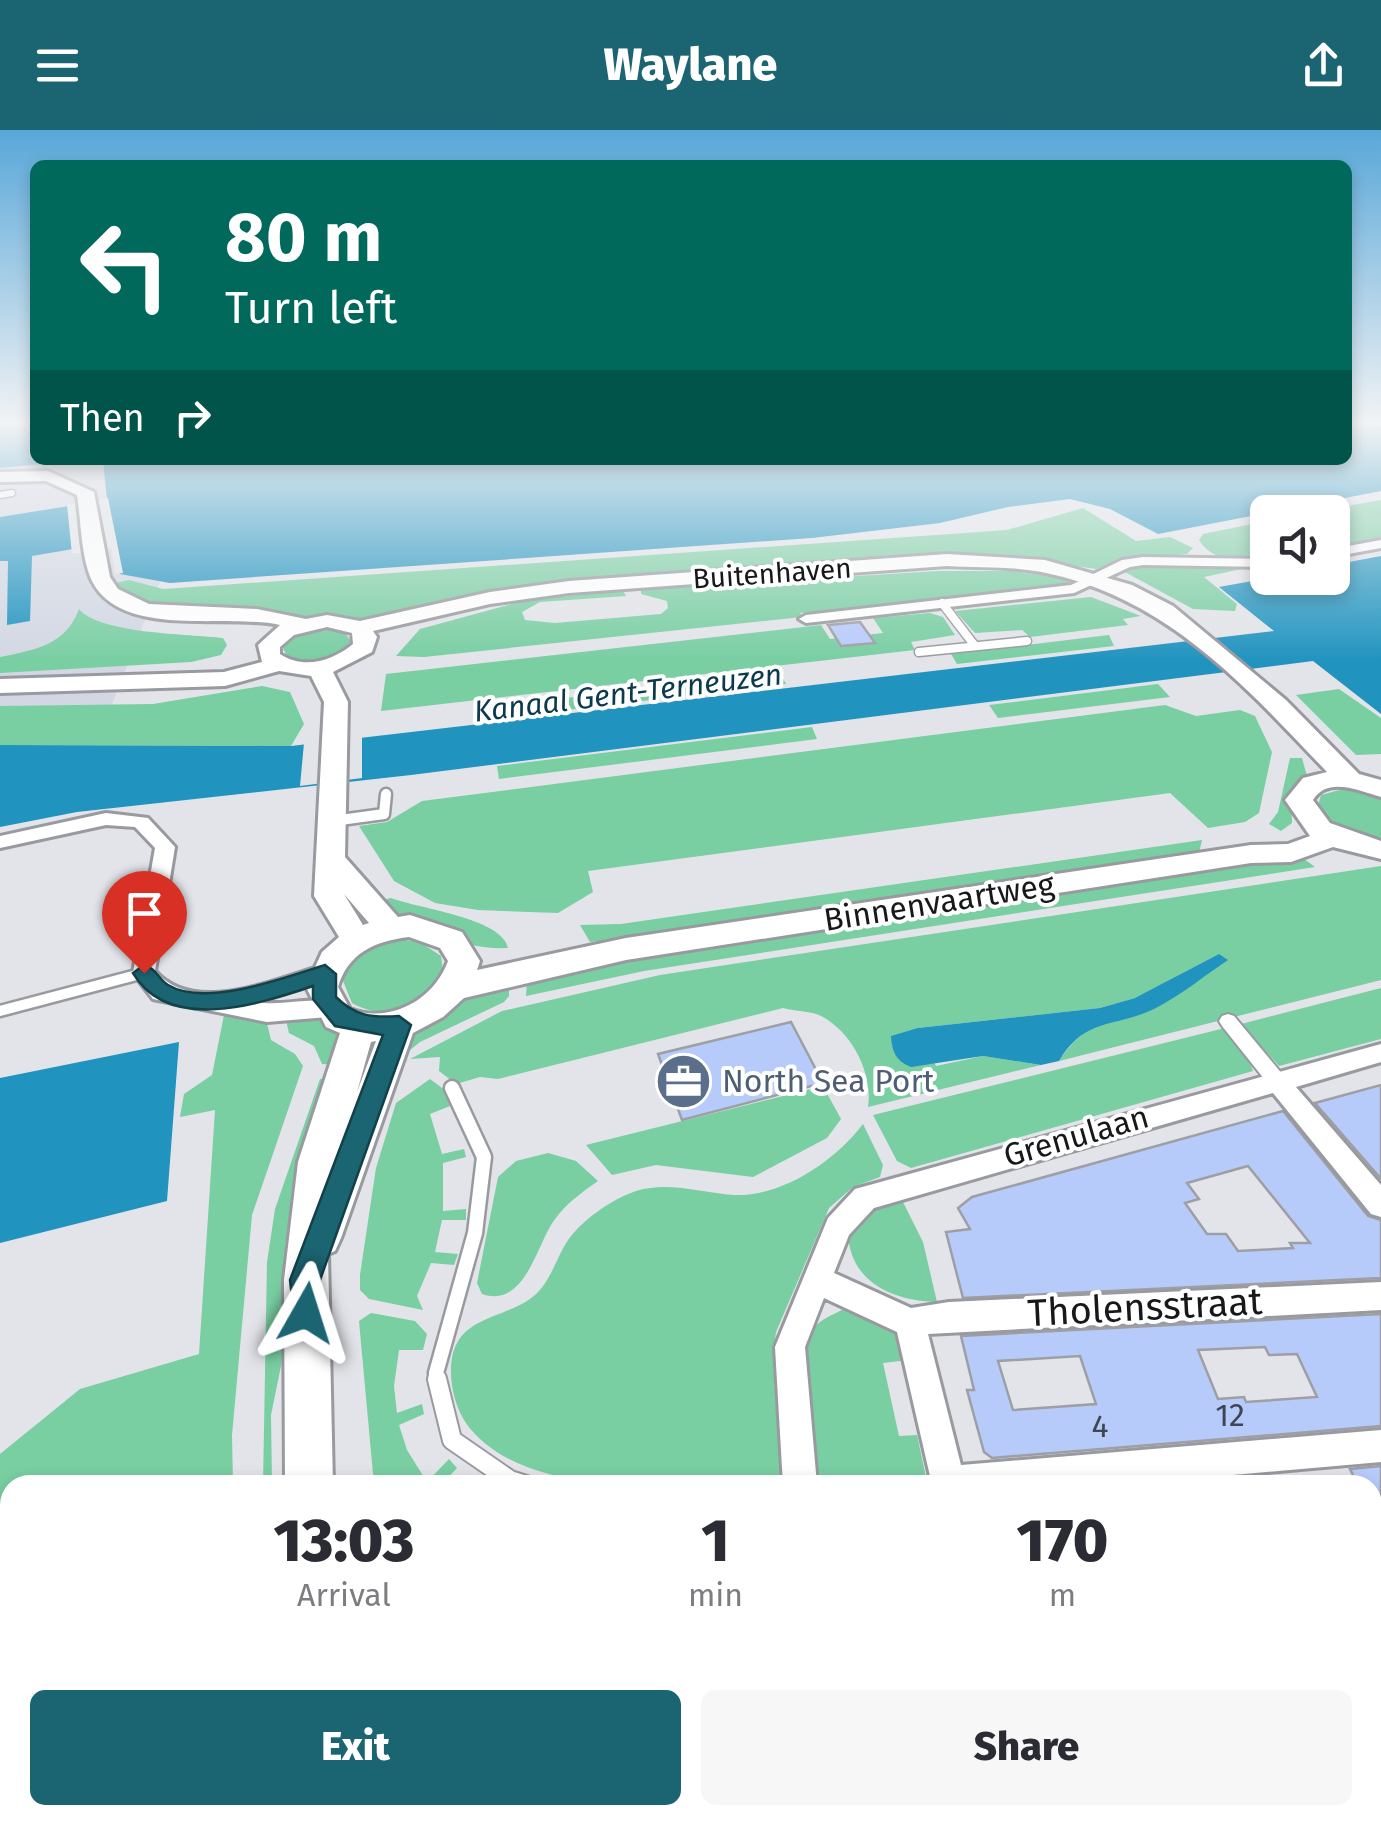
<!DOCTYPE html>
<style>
body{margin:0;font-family:"Fira Sans",sans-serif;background:#f7f7f7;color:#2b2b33;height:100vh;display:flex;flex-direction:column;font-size:38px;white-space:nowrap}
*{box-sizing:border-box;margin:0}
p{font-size:32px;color:#7c7c81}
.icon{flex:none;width:55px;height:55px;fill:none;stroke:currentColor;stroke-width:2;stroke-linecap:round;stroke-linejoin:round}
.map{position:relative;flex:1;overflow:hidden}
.drawer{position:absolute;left:0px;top:1345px;width:1382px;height:350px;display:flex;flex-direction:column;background:#fff;border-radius:30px 30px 0 0;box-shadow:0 5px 15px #0003}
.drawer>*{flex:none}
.guide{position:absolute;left:30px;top:30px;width:1322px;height:305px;border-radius:15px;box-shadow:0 5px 15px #0003;background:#00695c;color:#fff;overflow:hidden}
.tools{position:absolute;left:1250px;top:365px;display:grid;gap:20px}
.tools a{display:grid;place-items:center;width:100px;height:100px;border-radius:15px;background:#fff;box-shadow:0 5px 15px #0003;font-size:50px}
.pin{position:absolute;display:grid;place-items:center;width:85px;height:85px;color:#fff;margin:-102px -42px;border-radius:50% 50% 50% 0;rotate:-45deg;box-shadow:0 0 10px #0007}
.pin .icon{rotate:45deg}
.me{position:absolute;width:110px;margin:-55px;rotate:6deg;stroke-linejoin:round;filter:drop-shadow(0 0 8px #0008)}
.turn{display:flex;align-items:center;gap:35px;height:210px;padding:0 30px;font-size:45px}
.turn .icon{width:130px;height:130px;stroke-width:2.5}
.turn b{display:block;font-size:70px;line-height:85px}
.then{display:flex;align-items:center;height:95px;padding:0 30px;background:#0003;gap:20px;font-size:38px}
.eta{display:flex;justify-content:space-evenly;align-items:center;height:170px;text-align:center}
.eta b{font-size:60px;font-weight:800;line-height:70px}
.cta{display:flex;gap:20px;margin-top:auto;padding:20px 30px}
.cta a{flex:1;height:115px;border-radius:15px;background:#1b6472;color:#fff;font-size:40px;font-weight:800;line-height:115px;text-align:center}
.cta a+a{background:#f7f7f7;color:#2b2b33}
header{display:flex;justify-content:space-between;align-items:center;height:130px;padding:0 30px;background:#1b6472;color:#fff;font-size:45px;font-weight:800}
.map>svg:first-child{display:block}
</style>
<header><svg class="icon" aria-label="menu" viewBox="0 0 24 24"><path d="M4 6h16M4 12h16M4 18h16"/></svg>Waylane<svg class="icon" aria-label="share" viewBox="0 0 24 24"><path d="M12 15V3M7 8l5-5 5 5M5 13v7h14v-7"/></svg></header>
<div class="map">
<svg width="1381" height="1695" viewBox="0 0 1381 1695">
<rect width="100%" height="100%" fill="#e2e4e9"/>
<!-- built -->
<path fill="#d2d7e3" d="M52,330H125L164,441L77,664L0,673V334Z"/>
<!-- green -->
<path fill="#79cea2" d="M1381,370V410L1333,419L1332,382H1314Z
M1083,378L1136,411L1170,407L1193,418L1187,424L1120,430L1096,439L1021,428L952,426L525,458L359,490L163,477L130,470L111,454L129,450L163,459L1007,400Z
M1267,391V431C1242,430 1214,434 1199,410L1203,404Z
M1168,433L1246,438L1204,447L1237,474L1235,481L1193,479L1123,441Z
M939,441H1014L1071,449L1067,455L800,483L802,487L424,527L396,526L420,499L523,471L623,460L626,466L540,472L522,482L525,490L555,493L661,484L668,478L667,471L641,464V459Z
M1091,467L1141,486L1123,489L1128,495L1030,507L1022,500L975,503L955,481Z
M79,479C99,504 190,504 223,508L227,515L221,525L191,532L0,543V527C35,520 66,515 79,479Z
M930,483L943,487L955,505L911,512L915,520L381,581L386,544L821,495L830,509L883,503L873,488Z
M317,498L344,501L352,513C335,531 309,536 287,525L283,519L291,508Z
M1109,505L1114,516L957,534L951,524Z
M780,543L786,554L507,587L505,575Z
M1158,554L1170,567L998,588L989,575Z
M262,556L290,562L304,594L291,616L0,615V576L153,574Z
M1339,559L1381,588V624L1356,625L1296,565Z
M1165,575L1196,586L1240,580L1255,586L1272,622L1259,683L1245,692L1208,698L1170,663L588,741L593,762L558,783L478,780L435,773L394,751L359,696L387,692L422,671Z
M812,597L817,609L499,649L497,636Z
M1290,628H1302L1307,646L1291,658L1292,693L1281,701L1269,694L1278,682Z
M1343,659L1381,668V711L1333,697L1317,679L1321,665Z
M1202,710L1199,723L645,806L590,812L580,795L621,794Z
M1300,726L1315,737L644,841L526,866L527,851L590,835Z
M1381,736V850L1059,931C1086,885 1172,851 1219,824L1135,868L1100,878L918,898L936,936L983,926L1041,935L868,977C873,944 853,904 823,887C811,880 796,882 783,878L498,949L480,947L456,954L439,941L440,927L410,929L502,881L660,845Z
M391,768C420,779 502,788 508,818C463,820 411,798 375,772Z
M405,810L420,812L441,826L444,847C421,877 388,893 352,873L343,851C353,823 377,813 405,810Z
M509,852V866L504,872L420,912L400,928C419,885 466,865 509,852Z
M1381,858V909L1279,936L1241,894Z
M224,885L266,889L271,910L295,924L303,936L252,1085L232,1305L233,1355H10V1685H245L246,1695H0V1324L80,1259L199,1224L215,980L180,987L184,964L212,945Z
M285,886L322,888L337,901L338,935L322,934L314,916L289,903Z
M1229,897L1244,915L1253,941L911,1038L897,1031L873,985Z
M334,948L293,1068L285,1117L283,1226L271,1285L272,1355H263L267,1132L275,1079L320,949Z
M430,949L446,961L450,976L430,984L442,1024L464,1019L466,1027L443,1033V1081L466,1079V1090H442L435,1122L458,1124L454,1135L431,1133L417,1166L423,1180L369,1169L360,1160V1145L376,1038L396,973Z
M823,956L841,989L827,1008L753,1047L656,1035L612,1045L586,1015Z
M863,994L883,1035L880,1047L853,1057L829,1078L776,1202L773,1224L781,1355C693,1355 523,1374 466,1293C452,1273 445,1235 457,1213C472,1184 518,1185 539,1161C551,1148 556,1130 565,1115C578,1092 612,1069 636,1061C670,1051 701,1063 734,1065C782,1067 835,1031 863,994Z
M548,1023L576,1031L598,1051C582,1062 567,1073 555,1089C537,1112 526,1179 482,1164L477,1153L498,1047L516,1031Z
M901,1068L923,1112L937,1172C894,1171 851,1153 848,1105L871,1079Z
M842,1180C880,1182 895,1195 908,1230L883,1233L899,1306L917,1305L926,1347L817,1348C814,1314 796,1232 810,1204C816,1191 830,1186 842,1180Z
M371,1183L415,1191L427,1204L423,1220H399L394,1256L397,1283L422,1274L424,1284L399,1295L407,1320L427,1352L449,1329L457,1338L441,1355H374L359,1191Z
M379,1685H619L625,1695H381Z"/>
<!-- water -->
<path fill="#2093bf" d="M0,295H35V330H85L0,338Z
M1348,295H1381V361L1158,404L1110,379L1070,369L1008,377L940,393L812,408L170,453L120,444L114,412L32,426L30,491L7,495L8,431H0V387L107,370L103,330H1348Z
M1381,426V584L1313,531L411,645L77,682L0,697V615L291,616L1274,501L1219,457L1269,448H1332L1333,435Z
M1219,824L1228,830C1204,846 1180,866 1154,879C1114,898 1085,887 1059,931L1041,935L983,926L911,937C896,931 892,922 891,906L918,898L1100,878L1135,868Z
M179,912L167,1071L0,1113V948Z"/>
<!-- pier -->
<path fill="#e2e4e9" d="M108,368L123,443L115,444L111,418L72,424L67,375Z
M362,606V648L300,656L304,613Z"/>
<!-- building -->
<path fill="#b7cbfa" stroke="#9d9fa4" stroke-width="2.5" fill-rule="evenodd" d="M860,492L875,513L841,516L828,495Z
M791,892L823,953L682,990L658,924Z
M1381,955V1049L1315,973Z
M1283,981L1368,1086L1381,1090V1148L963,1168L946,1102L970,1099L958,1078L972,1067ZM1248,1036L1310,1113H1290L1293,1118L1238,1121L1226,1104H1207L1185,1073L1199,1069L1187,1053Z
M1381,1184V1296L992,1328L984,1322L967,1260H974L961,1206ZM1265,1217L1269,1225L1297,1224L1317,1267L1246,1272L1244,1267L1218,1269L1198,1220ZM1080,1226L1096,1274L1013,1280L998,1231Z
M1381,1336V1403L1372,1385V1355H1358L1350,1339Z"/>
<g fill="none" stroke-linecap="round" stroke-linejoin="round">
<defs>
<path id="service-far4" d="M0,365L12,363"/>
<path id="service-far3" d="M942,473L975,516
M919,522L1027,511"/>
<path id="service-far2" d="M333,691L384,684L386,664
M0,881L144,843"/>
<path id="service-far1" d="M438,1252L436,1243L475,1103L484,1027L452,958"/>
<path id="service" d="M437,1249L452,1310L510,1350L526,1355"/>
<path id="pedestrian" d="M1228,884L1234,886L1283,945L1286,950L1283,955L1276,958L1269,955L1222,896L1219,891L1222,886Z"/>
<path id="minor" d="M1381,410V418L1332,427V419Z
M1143,427L1268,429V437L1143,435L1130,437L1074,463L806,493L799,489L806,485L1071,455L1122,430Z
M106,683L148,688L175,717L155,841C195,887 276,849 325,835L336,843L333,849L256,872C285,877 311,865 340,874L344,880L340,886L267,892L153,869L133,843L155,718L135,697L106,695L0,718V706Z
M1381,914V932L1296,957L1381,1055V1087L1371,1084L1273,963L874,1078L849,1105L834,1143L911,1178L949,1172L1381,1152V1180L928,1204L961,1335L1381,1300V1332L1118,1355H932L897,1202L824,1168L805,1217L817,1355H783L775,1217L828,1088L855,1059Z
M1381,1427V1463L1372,1464V1428Z
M672,1685H721L717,1695H668Z
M958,1685H998L999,1695H959Z
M1168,1685H1210L1214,1695H1172Z"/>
<path id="secondary" d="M48,341L94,362L110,447L118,459L149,474L257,479L306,489L327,485L360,491L490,462L569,451L947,424L1045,430L1132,455L1173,476L1286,570L1359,644L1381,650V667C1359,661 1328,646 1313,670L1330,693L1381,711V729L1333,717L1291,732L1251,733L626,830L464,868L443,887L413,903L341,1108L335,1121L328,1124L333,1355H285L284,1150L298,1032L340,903L326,897L306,857L322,822L339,807L314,766L324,572L311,546L279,541L225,556L0,563V549L224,542L262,532L258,515L280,495C227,483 119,510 91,449C81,426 81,391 77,365L46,351L0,352V342ZM947,436C979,438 1015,436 1046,443C1167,468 1245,556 1327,642L1303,648L1285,670L1310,706L1288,714L1251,715L626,808L477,840L480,831L462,802L410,785L398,787L345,727L348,572L333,542L372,522L377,507L373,501L490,474L569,463ZM327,497L352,503L353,514C332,531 304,540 280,524V517L294,505ZM344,764L369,793L363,795ZM409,807L440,818L448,831C434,870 390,894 350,879L338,857C348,823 375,811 409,807ZM376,911L357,962L371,912Z
M316,1685H374L376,1695H318Z"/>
</defs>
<!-- service-far4 casing -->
<use href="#service-far4" stroke="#989a9f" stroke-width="9"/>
<!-- service-far3 casing -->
<use href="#service-far3" stroke="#989a9f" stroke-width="11"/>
<!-- service-far2 casing -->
<use href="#service-far2" stroke="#989a9f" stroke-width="15"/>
<!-- service-far1 casing -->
<use href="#service-far1" stroke="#989a9f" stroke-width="19"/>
<!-- service casing -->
<use href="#service" stroke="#989a9f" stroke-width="22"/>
<!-- pedestrian casing -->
<use href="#pedestrian" stroke="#989a9f" stroke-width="4"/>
<!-- minor casing -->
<use href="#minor" stroke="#989a9f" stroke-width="6"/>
<!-- secondary casing -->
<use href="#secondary" stroke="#989a9f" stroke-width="6"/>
<!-- service-far4 -->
<use href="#service-far4" stroke="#fff" stroke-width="6"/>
<!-- service-far3 -->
<use href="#service-far3" stroke="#fff" stroke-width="8"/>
<!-- service-far2 -->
<use href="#service-far2" stroke="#fff" stroke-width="10"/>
<!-- service-far1 -->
<use href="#service-far1" stroke="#fff" stroke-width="14"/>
<!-- service -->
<use href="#service" stroke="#fff" stroke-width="18"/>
<!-- pedestrian -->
<use href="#pedestrian" fill="#fff" fill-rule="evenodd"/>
<!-- minor -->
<use href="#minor" fill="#fff" fill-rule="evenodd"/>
<!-- secondary -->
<use href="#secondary" fill="#fff" fill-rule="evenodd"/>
</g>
<!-- sky -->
<linearGradient id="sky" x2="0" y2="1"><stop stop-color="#58a7d8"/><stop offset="0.55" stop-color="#f2f3f5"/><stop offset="1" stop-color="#f2f3f5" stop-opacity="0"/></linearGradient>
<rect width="1381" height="532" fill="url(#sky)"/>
<!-- route -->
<path fill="#1b6472" stroke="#12414a" stroke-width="2.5" d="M144,835C157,839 158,849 168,855C206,878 286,847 325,835L336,844V867C355,886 372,888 399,886L411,895L320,1150V1183L316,1193L306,1198L295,1193L290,1150L383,905L335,896L313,869V856C259,874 169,904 133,843Z"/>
<!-- icons -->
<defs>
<symbol id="office-disc" viewBox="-11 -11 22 22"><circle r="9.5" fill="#5c6f8a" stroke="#fff"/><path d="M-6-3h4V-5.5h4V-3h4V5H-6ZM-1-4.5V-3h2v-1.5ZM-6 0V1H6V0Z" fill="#fff"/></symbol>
</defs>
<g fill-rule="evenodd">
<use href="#office-disc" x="652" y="920" width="63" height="63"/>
</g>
<g text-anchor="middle" stroke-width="8" stroke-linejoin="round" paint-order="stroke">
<!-- far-street labels -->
<g font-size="28" fill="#17181a" stroke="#fff">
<text transform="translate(772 443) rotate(-4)" y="10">Buitenhaven</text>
</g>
<!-- far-water labels -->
<g font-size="30" font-style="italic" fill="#0b3a4d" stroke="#fff">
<text transform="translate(628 563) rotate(-7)" y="10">Kanaal Gent-Terneuzen</text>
</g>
<!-- street labels -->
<g font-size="32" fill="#17181a" stroke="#fff">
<text transform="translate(939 772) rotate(-9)" y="11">Binnenvaartweg</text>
<text transform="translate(1076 1006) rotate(-16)" y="11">Grenulaan</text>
</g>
<!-- service labels -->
<g font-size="32" fill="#4e5e75" stroke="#fff" text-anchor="start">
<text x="722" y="962">North Sea Port</text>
</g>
<!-- near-number labels -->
<g font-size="32" fill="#3f4552">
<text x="1230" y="1296">12</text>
<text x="1100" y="1307">4</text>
</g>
<!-- near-street labels -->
<g font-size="38" fill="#17181a" stroke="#fff">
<text transform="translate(1145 1177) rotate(-3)" y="13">Tholensstraat</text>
</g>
</g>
</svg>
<div class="tools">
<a><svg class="icon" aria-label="sound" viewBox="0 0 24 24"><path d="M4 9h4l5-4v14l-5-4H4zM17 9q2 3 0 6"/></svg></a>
</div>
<div class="pin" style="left:144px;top:843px;background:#d93025"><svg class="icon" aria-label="arrive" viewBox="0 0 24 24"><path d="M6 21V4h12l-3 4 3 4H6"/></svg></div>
<svg class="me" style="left:306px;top:1183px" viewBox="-20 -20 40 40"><path d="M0-17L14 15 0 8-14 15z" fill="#1b6472" stroke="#fff" stroke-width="4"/></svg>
<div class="guide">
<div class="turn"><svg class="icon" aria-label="left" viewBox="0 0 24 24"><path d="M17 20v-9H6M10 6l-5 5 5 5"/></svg><div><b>80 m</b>Turn left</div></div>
<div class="then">Then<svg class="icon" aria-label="right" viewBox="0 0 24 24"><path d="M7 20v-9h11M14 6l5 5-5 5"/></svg></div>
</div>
<section class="drawer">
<div class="eta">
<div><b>13:03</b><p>Arrival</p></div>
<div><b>1</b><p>min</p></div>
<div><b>170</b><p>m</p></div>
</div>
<div class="cta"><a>Exit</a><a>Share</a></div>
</section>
</div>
